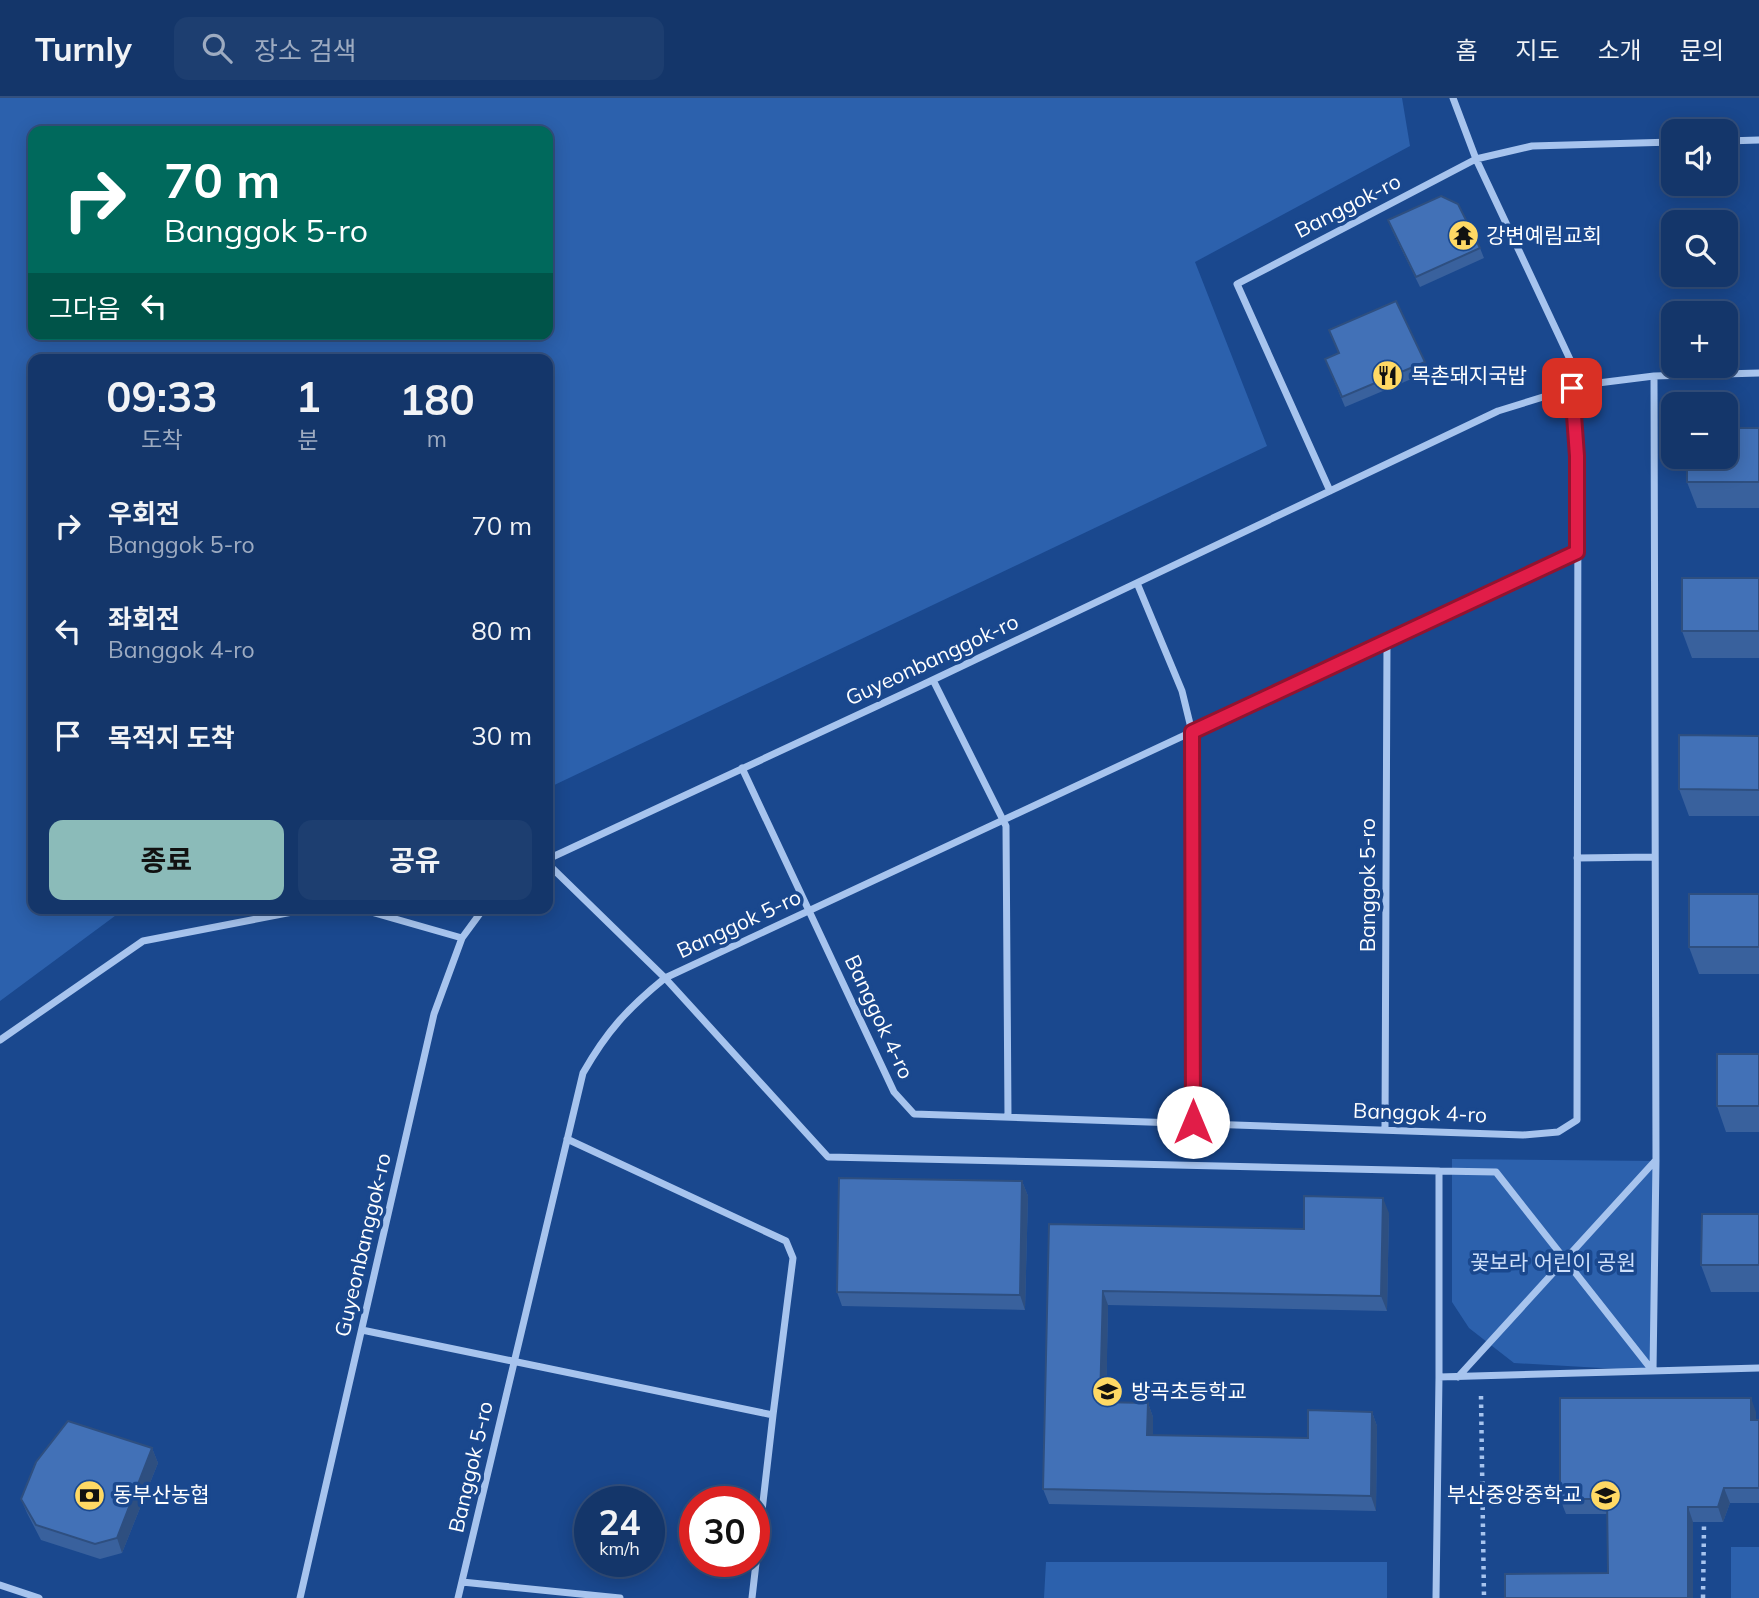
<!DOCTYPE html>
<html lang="ko">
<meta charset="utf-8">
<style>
body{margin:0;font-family:Mulish,"Noto Sans KR",sans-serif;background:#1d3e70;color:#f1f3f6;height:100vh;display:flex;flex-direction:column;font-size:26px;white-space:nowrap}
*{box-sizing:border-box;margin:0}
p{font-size:23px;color:#9dabc1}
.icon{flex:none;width:38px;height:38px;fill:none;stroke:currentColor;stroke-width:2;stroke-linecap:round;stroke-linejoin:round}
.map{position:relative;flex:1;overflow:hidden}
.side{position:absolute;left:28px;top:256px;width:525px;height:560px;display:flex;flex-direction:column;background:#14366a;border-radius:14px;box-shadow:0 4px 18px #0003,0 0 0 2px #33507e}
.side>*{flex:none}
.top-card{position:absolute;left:28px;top:28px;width:525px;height:214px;border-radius:14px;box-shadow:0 4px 18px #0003,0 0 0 2px #33507e;background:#00695c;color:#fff;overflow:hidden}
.fabs{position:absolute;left:1661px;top:21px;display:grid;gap:14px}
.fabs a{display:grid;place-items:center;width:77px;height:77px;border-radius:14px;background:#14366a;box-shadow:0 4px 18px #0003,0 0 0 2px #33507e;font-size:35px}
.speed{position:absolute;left:574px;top:1388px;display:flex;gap:14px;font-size:35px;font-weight:700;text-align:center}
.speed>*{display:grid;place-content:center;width:91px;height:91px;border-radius:50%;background:#14366a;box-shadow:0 4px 18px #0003,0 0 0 2px #33507e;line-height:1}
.speed small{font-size:18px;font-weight:400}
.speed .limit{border:10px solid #d22;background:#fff;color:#111}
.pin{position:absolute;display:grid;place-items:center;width:60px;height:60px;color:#fff;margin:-30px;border-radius:14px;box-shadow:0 4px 10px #0006}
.me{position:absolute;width:77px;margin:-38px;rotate:0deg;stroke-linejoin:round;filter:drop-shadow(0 0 5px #0008)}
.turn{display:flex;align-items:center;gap:24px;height:147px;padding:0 21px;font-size:32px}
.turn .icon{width:91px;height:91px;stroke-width:2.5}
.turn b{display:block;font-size:49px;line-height:60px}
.then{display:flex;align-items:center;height:66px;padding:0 21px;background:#0003;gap:14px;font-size:26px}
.eta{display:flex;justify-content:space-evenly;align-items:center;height:119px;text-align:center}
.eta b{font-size:42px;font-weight:700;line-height:49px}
.cta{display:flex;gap:14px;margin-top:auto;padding:14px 21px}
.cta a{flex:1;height:80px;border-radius:14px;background:#8bbbb9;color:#111;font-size:28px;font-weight:700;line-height:80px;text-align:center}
.cta a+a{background:#1d3e70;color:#f1f3f6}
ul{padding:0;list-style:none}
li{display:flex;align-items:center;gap:21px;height:105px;padding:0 21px}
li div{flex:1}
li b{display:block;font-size:26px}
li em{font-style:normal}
header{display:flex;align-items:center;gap:42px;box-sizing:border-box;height:98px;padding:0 35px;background:#14366a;border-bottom:2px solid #33507e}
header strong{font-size:33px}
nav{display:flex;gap:38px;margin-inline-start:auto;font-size:24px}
.search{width:490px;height:63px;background:#1d3e70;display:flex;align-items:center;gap:18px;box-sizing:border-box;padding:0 24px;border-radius:14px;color:#9dabc1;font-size:26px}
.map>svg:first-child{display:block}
</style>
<header>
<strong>Turnly</strong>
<div class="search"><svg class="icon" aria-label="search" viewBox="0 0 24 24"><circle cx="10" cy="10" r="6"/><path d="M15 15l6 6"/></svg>장소 검색</div>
<nav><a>홈</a><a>지도</a><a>소개</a><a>문의</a></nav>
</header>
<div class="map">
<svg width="1759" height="1500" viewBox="0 0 1759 1500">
<rect width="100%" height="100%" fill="#1a488e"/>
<!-- green -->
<path fill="#2c61ad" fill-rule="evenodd" d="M0,0H1402L1410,48L1195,164L1267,348L548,690V261H33V810H128L123,812L0,903ZM548,33V236H33V33Z
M1452,1061L1656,1063L1653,1273L1514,1265L1469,1230L1452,1204Z
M1731,1449H1759V1500H1731Z
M1046,1464H1387V1500H1044Z"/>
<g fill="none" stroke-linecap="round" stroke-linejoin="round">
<!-- path -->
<path stroke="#a7c4ee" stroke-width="4.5" stroke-dasharray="3.5 5" stroke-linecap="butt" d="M1481,1298L1484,1500
M1703,1500L1704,1428"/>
<!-- street -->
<path stroke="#a7c4ee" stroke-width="7" d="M1453,0L1476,61L1582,287
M1726,43L1759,42
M1330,393L1237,186L1476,61L1532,48L1673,44
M1137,485L1182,593L1192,634L1193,1024
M933,582L1006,728L1008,1019
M742,670L894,994L914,1016L1523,1037L1558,1034L1577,1022L1578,358L1572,290
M1577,760L1655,759
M548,761L920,588L1498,313L1582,287L1654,278L1759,275
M548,766L665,880L828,1059L1439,1073
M357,810L462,840
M0,942L143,843L313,810
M1385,1031L1387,543
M567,1041L786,1143L793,1160L773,1317
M362,1232L773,1317L752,1500
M1652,1272L1496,1074L1439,1073V1279L1759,1270
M1653,1273L1656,1063L1654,278
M1458,1279L1655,1063
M462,1484L620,1500
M0,1487L39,1500
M300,1500L434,916L462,840L484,810
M458,1500L583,975C607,933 627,911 665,880L1577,454
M1436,1500L1439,1279"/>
</g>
<!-- wall -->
<path fill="#39619d" d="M1388,122L1480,150L1484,160L1420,189L1392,132Z
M1329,232L1425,264L1428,274L1345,309L1325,261L1339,255Z
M1759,330V410H1697L1687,384Z
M1759,480V560H1692L1682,533Z
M1759,638V718H1689L1679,691Z
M1759,796V876H1699L1689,849Z
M1759,956V1034H1726L1717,1008Z
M1022,1083L1028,1098L1025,1212L842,1208L837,1194Z
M1389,1115L1387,1213L1108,1207L1106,1304L1148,1305L1153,1319V1337L1308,1340L1372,1314L1377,1328L1376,1413L1049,1406L1043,1391L1049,1126L1304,1131Z
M1759,1116V1194H1711L1701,1167Z
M1756,1314V1322H1759V1405H1730L1723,1424H1693V1500H1505L1608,1475V1416H1566L1560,1401Z
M152,1350L158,1365L122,1455L100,1461L41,1442L27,1415L21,1401Z"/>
<!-- shaded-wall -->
<path fill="#2e4f80" d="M1022,1083L1028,1098L1025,1212L1020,1197Z
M1383,1100L1389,1115L1387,1213L1381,1198Z
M1103,1193L1108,1207L1106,1319L1100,1304Z
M1751,1300L1756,1314V1336L1751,1322Z
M1148,1305L1153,1319V1351L1147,1337Z
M1372,1314L1377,1328L1376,1413L1371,1398Z
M152,1350L158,1365L122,1455L117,1440Z
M1724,1390L1730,1405L1723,1424L1718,1409Z
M1688,1409L1693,1424V1500H1688Z"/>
<!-- building -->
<path fill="#4271b7" stroke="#2e4f80" stroke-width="2" d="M1441,98L1458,106L1480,150L1416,179L1388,122Z
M1396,203L1425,264L1342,299L1325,261L1339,255L1329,232Z
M1726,330H1759V384H1687V359H1726Z
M1682,480H1759V533H1682Z
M1679,637L1759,638V692L1679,691Z
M1689,796H1759V849H1689Z
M1717,956H1759V1008H1717Z
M839,1080L1022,1083L1020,1197L837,1194Z
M1304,1098L1383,1100L1381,1198L1103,1193L1100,1304L1148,1305L1147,1337L1308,1340V1312L1372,1314L1371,1398L1043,1391L1049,1126L1304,1131Z
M1702,1116H1759V1167H1701Z
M1560,1300H1751V1322H1759V1390H1724L1718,1409H1688V1500H1505V1476L1608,1475L1607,1401H1560Z
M68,1323L152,1350L117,1440L95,1446L36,1427L21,1401L36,1364Z"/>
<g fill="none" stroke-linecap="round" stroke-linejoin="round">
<defs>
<path id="route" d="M1193,1024L1192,634L1577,454V358L1572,290"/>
</defs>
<!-- route casing -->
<use href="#route" stroke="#92132f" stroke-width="18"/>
<!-- route -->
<use href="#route" stroke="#e11d48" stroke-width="12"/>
</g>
<!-- icons -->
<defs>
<symbol id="temple-disc" viewBox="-11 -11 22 22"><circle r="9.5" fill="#ffd964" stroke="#1a488e"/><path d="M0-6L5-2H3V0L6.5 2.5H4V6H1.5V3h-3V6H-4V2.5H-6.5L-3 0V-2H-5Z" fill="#111"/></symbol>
<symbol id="restaurant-disc" viewBox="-11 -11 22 22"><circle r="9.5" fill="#ffd964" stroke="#1a488e"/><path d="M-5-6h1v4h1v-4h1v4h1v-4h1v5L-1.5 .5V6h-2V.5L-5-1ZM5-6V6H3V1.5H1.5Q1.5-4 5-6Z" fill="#111"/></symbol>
<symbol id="school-disc" viewBox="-11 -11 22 22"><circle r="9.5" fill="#ffd964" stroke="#1a488e"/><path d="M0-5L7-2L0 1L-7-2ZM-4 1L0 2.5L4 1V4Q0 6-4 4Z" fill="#111"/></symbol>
<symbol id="bank-disc" viewBox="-11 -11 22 22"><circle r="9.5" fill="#ffd964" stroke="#1a488e"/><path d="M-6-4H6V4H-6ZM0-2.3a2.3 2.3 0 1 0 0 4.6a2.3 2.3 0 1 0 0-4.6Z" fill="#111"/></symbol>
</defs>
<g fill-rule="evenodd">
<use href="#temple-disc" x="1446" y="120" width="35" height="35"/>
<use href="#restaurant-disc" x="1370" y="260" width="35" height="35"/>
<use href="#school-disc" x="1090" y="1276" width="35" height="35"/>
<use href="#bank-disc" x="72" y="1380" width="35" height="35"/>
<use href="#school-disc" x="1588" y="1380" width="35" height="35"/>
</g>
<g text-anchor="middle" stroke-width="7" stroke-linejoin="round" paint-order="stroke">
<!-- street labels -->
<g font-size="21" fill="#fff" stroke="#1a488e">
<text transform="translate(1348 108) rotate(-27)" y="7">Banggok-ro</text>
<text transform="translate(932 562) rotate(-25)" y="7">Guyeonbanggok-ro</text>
<text transform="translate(1368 787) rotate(-90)" y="7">Banggok 5-ro</text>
<text transform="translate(739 826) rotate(-25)" y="7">Banggok 5-ro</text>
<text transform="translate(879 919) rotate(65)" y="7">Banggok 4-ro</text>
<text transform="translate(1420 1015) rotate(2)" y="7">Banggok 4-ro</text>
<text transform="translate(363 1147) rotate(-77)" y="7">Guyeonbanggok-ro</text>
<text transform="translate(471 1369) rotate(-77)" y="7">Banggok 5-ro</text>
</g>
<!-- poi labels -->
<g font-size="21" fill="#fff" stroke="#1a488e" text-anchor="start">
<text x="1486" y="145">강변예림교회</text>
<text x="1411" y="285">목촌돼지국밥</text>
<text x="1131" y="1301">방곡초등학교</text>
<text x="113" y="1404">동부산농협</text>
<text x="1582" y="1404" text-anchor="end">부산중앙중학교</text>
</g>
<!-- park labels -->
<g font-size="21" fill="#cddffa" stroke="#1a488e">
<text x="1553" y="1172">꽃보라 어린이 공원</text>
</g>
</g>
</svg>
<div class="fabs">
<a><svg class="icon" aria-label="sound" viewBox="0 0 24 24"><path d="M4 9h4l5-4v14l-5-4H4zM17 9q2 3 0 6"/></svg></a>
<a><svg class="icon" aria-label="search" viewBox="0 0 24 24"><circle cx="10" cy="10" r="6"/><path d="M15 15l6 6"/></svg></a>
<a>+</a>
<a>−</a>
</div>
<div class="speed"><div>24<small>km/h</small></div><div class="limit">30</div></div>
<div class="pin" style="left:1572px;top:290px;background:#d93025"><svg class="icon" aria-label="arrive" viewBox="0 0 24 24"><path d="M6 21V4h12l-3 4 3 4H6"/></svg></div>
<svg class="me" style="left:1193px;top:1024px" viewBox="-20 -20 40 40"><circle r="19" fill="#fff"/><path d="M0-13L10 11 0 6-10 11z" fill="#e11d48"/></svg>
<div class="top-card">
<div class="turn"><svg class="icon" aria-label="right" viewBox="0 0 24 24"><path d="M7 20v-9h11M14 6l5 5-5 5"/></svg><div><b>70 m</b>Banggok 5-ro</div></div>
<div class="then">그다음<svg class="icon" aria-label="left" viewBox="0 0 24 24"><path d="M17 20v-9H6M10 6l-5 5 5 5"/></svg></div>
</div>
<section class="side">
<div class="eta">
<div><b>09:33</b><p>도착</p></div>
<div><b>1</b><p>분</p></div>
<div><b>180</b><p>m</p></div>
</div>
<ul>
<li><svg class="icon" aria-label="right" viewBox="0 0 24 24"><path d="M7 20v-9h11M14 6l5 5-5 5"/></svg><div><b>우회전</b><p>Banggok 5-ro</p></div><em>70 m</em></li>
<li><svg class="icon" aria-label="left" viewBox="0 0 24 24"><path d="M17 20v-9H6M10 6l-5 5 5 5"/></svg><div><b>좌회전</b><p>Banggok 4-ro</p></div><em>80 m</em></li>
<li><svg class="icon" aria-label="arrive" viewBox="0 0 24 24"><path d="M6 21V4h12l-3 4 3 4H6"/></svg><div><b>목적지 도착</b></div><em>30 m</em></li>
</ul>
<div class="cta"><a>종료</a><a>공유</a></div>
</section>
</div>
